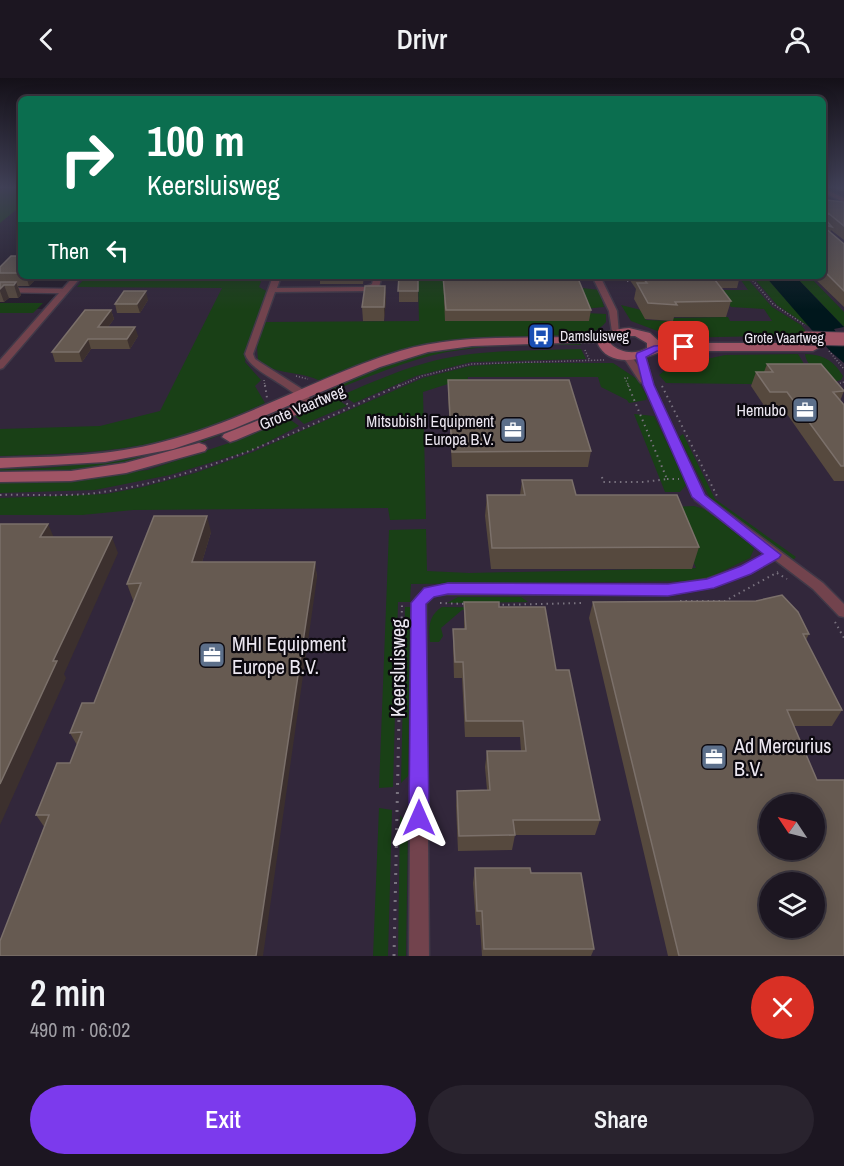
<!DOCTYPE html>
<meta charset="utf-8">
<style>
body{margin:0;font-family:"Archivo Narrow",sans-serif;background:#29232e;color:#f1f3f6;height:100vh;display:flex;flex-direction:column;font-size:22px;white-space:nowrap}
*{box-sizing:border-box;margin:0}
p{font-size:20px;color:#a09fa5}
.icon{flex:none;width:33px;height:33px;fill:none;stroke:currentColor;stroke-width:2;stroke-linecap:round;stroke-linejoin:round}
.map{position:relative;height:878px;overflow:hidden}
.details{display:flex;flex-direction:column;background:#1c1621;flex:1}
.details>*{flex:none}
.banner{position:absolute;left:18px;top:18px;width:808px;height:183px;border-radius:9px;box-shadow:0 3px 15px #0003,0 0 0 2px #3a353f;background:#0b6e4f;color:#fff;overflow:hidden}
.needle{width:39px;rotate:305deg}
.tools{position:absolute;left:759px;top:716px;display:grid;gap:12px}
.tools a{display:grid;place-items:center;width:66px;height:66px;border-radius:50%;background:#1c1621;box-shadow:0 3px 15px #0003,0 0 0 2px #3a353f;font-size:30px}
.pin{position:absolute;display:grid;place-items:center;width:51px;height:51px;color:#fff;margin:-26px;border-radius:12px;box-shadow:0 3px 9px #0006}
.me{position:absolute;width:66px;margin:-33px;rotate:0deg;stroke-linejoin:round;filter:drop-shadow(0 0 4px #0008)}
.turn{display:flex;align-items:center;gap:21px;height:126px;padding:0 30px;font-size:27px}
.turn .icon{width:78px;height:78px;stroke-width:2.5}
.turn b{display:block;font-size:42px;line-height:51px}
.then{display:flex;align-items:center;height:57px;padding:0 30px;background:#0003;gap:12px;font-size:22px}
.round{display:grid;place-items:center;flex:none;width:63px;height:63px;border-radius:32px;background:#29232e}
.overview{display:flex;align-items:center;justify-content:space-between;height:102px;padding:0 30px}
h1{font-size:36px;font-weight:600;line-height:45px}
.primary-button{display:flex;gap:12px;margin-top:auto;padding:12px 30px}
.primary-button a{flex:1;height:69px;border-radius:36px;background:#7c3aed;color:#fff;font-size:24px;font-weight:600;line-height:69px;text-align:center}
.primary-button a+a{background:#29232e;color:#f1f3f6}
header{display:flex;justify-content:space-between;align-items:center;height:78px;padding:0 30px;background:#1c1621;font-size:27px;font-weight:600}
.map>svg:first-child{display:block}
</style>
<header><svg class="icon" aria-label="back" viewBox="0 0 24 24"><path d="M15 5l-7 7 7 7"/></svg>Drivr<svg class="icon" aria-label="person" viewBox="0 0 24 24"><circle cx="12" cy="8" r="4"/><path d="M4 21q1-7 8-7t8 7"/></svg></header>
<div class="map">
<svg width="844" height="878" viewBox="0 0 844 878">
<rect width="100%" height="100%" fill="#251d2c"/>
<!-- built -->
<path fill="#32273b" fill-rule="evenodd" d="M824,109H844V878H0V231H42L74,198H824ZM770,726H814V771H770ZM770,804H814V849H770Z"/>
<!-- green -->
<path fill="#194016" d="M6,109H21V128L0,145V113Z
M87,198H263L259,209L268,214L248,267L245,284L261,302L255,308L265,325C236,338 206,352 175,360C118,375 59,376 0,378V351L100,348L160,333L222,210L77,209Z
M418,198H455L477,241L485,243H586L585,235L606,236V244C589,266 546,256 533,255L531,260L465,262L322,304C302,292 274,298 258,282L257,268L265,244L419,243Z
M738,198H745L772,229L801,247L809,257L676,260L631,243L621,227L641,232L646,242L673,243L671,240L728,239L730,243H772L764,231L731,229L719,212H748Z
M752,198H765L811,250L777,227Z
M795,198H809L844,234V249Z
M574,209L599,212L604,229L583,231Z
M0,225H43L33,235H0Z
M579,264L581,267C536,267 491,266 447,274C408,282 371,298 334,312L331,309L387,286L458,268Z
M581,271L586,281L471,284L416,298L354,325L342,317C372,304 402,291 433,283C481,271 532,273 581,271Z
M798,276L809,294L825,307L666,305L659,297L665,292V283L670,281H707L725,277Z
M805,276C824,277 833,282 843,298L841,302L833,304C822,297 807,290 805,276Z
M514,285H613L637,301L647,318L646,322L629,325L627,322L601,309L598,299H468L467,304H454L423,314L426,441L390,442L388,430L133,432L82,437H0V420L106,416L143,409L195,395L253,374L423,300L470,288Z
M336,320L347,328L304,346L295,338Z
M275,331L277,333C232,352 186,373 138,384C93,394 46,393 0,394V391L46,390L110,383Z
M634,336L654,338L687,406L680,414H665Z
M288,340L299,348L252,372L170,397L95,412L0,415V403L59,402L148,392L244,360Z
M683,356L715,421L796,479L793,482L710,420L679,359Z
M694,428L704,431L751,465L754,471L750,480L702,503L411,506L410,524H398L393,709L379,710L389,452L426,451L427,493L469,495L696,490L672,429Z
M458,519H521L528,524L447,525Z
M405,529H410L408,698L401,705Z
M442,529L530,530V533L462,532L441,550L443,558L439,564H430C428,549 429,537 442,529Z
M379,730L392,732L388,878H373Z
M400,737L408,748L406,878H398Z"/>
<!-- water -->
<path fill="#00171c" d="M765,198H795L844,249L834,251L844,266V285L830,273Z"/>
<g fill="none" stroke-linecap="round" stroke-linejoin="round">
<defs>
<path id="service" d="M0,212L65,213"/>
<path id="minor" d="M824,111L844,120V124L824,115Z
M74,198H82L3,290L0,291V282Z
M273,198H281L277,210L365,209L372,206L374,198H382L379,209L366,213L275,214L253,276L255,281L261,285L302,311L315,326L313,328H307C292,307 250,294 245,276Z
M592,198H600L617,233L619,256L612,254L609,233Z
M623,274L632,279L639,289L637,278L641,275L645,278L653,307L704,417L823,505L844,526V539L839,538L813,511L775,482L751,495L713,509L668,517L448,516L433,518L426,526L429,878H409L412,525C422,510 431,509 448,506L668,507L707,501L741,489L766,476L695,422L643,305L640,304L626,283L619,277Z"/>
<path id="secondary" d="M629,250L650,255L661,265H813L820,269L813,273H662C643,282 608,291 597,264L472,268L428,274L380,289L233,351L173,371L105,384L0,390V380C54,379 110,378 162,364C245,343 318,298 400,273C461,255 522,262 585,258C600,257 614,251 629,250ZM621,258H635L647,265V270C636,277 620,275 611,266L610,261Z
M321,317L328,321L326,324L236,362L230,364L222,359L224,356Z
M199,365L205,367L207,370L205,373L126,395L71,403L0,404V394L71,393L125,385Z"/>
</defs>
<!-- service casing -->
<use href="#service" stroke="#413948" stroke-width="7"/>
<!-- minor casing -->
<use href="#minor" stroke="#413948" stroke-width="3"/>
<!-- secondary casing -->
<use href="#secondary" stroke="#413948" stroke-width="3"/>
<!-- path-far2 -->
<path stroke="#79727f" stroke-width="1.5" stroke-dasharray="1 2" stroke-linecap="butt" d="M624,198L629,205
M749,198L773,226L805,247
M585,272L590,283
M829,273L844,291
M296,298L308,301
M264,302L265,309
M837,306L844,304
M397,309L422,298L471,286L604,282
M629,309L625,300H630"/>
<!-- path-far1 -->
<path stroke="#79727f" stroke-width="2" stroke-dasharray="1.5 4" stroke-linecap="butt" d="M265,307L267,320
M662,308L717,418
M333,316L350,328
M602,399L603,404H644L667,401L628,307
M667,401H679
M0,417C31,416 65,419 96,415C203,401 303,350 400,307
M777,495L787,501
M680,523H725L778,494
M440,525L467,526
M497,527L584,525
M835,544L844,560
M399,639L402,527H404"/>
<!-- path -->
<path stroke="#79727f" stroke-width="3" stroke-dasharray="2 7" stroke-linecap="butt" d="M394,878L399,638"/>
<!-- service -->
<use href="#service" stroke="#72434d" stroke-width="4.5"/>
<!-- minor -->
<use href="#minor" fill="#72434d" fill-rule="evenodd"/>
<!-- secondary -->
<use href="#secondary" fill="#9f5465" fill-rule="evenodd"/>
<defs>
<path id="secondary-bridge" d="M805,260L844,261"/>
</defs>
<!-- secondary-bridge casing -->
<use href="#secondary-bridge" stroke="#413948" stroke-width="15" stroke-linecap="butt"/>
<!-- secondary-bridge -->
<use href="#secondary-bridge" stroke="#9f5465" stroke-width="13"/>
</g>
<!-- wall -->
<path fill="#56493e" d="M835,109H844V113H840Z
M844,124V162L831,152L830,155L844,166V229L812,198H824V125Z
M21,178V198H39L29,208H18L21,217L18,220H9L4,224H0V189Z
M294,198H364L363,206H320V203H294Z
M389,198H418V224H399V201H389Z
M443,198H577L591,232L589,243H445Z
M627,198H740L737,210H721L731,223L726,239H674L673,243L645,241L634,221L636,211Z
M385,208L386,221L384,243H363L362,229Z
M148,222L140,235H117L115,226Z
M111,232L114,241L108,249L138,258L130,271H91L82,284H55L52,274Z
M767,286L844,313L840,323L844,327V403H834L782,329H765L751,308L756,294H764Z
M448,302L591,373L588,389H452L448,317Z
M522,402L576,417L699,469L692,491H491L485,438L487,417H520Z
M211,454L202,484H315L317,500L45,750L36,737L70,685L77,667L70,655L94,625L135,522H133L127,506Z
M464,524L499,529L556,592L600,742L595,757H515L512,772L458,773L456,728L457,713L487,712L485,689L487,673H521L520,659H465L462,600H454L453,567V551H464Z
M593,524L809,556L806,562L842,632L832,648H794L844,878H668L589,540Z
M475,790L531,795L594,871L591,878H482L480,847H476L473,805Z"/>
<!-- shaded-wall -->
<path fill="#3c302e" d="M26,198H39L29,208Z
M16,204L21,217L18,220L14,207Z
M4,207L9,220L4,224L0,213V211Z
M385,208L386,221L384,243V229Z
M146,213L148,222L140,235L137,226Z
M111,232L114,241L101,258L98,249Z
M135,249L138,258L130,271L127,261Z
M88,261L91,271L82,284L79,274Z
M207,438L211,454L197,501L192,484Z
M48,446L55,462L40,459Z
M112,459L118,475L64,596L66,600L0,747V706L53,583Z
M315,484L317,500L263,878H256Z"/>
<!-- building -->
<path fill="#665a51" stroke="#7b706a" stroke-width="1.5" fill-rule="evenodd" d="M826,122L844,124V148L828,135L826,142L832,149L824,147V125Z
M824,149L844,166V213L824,193Z
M11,178H21V195H0V189Z
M399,198H418V213H398Z
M443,198H577L591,232H446Z
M641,198H712L731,223L675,224L677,227L648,225L637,205H647Z
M0,204H16L14,207H4L0,211Z
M365,208H385L384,229H362Z
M124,213H146L137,226H115Z
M85,232H111L98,249H135L127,261H88L79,274H52Z
M767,286H821L844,313L833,314L844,327V388H841L787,314H770L756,294H773Z
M448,302H569L591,373L452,374Z
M522,402H572L576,417H677L699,469L492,470L487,417H525Z
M154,438H207L192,484H315L256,878H0V863L49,737H36L57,685H70L82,654L70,655L82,625H94L141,505L127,506Z
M0,446H48L40,459H112L53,583H57L0,706Z
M782,517L798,534L809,556H803L842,632H787L817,702H844V878H679L593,524L756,523ZM770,726H814V771H770ZM770,804H814V849H770Z
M464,524H499V529H545L556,592H569L600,742H513L515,757L459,758L457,713L490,712L487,673H526L523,643H466L463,584H455L453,551H466Z
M475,790H530L531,795H581L594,871H484L482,833H477Z"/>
<!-- sky -->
<linearGradient id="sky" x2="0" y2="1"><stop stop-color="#141018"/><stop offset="0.47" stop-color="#404056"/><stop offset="1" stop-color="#404056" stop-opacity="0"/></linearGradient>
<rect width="844" height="232" fill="url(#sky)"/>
<!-- route -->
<path fill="#7c3aed" stroke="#51269a" stroke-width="1.5" d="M684,266L689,269L688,271L657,273L646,279L654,307L705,417L781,477L779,480L751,496L714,510L668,518L448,516L434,519L426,526L429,740L426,747L419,750L412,747L409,740L411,525L424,510L448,505L668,506L707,501L741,488L763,476L692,419L643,307L636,278L637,275L654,268Z"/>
<!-- icons -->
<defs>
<symbol id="bus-square" viewBox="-11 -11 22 22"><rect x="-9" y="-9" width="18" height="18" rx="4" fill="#1a4fb4" stroke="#0c090f"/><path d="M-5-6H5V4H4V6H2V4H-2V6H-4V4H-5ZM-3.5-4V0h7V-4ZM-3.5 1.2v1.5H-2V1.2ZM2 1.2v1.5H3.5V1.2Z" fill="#fff"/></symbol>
<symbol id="office-square" viewBox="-11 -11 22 22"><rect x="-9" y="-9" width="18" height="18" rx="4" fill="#5c6f8a" stroke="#0c090f"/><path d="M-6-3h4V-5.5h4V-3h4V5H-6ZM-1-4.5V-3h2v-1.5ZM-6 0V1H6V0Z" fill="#fff"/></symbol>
</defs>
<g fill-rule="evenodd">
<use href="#bus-square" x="526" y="243" width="30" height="30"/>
<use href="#office-square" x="790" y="317" width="30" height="30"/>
<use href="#office-square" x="498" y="337" width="30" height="30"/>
<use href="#office-square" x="197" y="562" width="30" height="30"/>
<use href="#office-square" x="699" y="664" width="30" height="30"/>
</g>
<g text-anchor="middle" stroke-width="4.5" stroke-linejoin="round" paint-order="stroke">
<!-- far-poi labels -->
<g font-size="14" fill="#ece7f1" stroke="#0c090f" text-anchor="start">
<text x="560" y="263">Damsluisweg</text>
</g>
<!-- far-street labels -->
<g font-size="14" fill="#ece7f1" stroke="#0c090f">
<text x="784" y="265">Grote Vaartweg</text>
</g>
<!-- street labels -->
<g font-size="16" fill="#ece7f1" stroke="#0c090f">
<text transform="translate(302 329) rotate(-23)" y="6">Grote Vaartweg</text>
</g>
<!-- poi labels -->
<g font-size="16" fill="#ece7f1" stroke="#0c090f" text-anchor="end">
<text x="786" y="338">Hemubo</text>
<text x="494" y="349">Mitsubishi Equipment<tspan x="494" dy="18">Europa B.V.</tspan></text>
</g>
<!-- near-poi labels -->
<g font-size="20" fill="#ece7f1" stroke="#0c090f" text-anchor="start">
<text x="232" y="573">MHI Equipment<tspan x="232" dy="23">Europe B.V.</tspan></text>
<text x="734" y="675">Ad Mercurius<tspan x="734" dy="23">B.V.</tspan></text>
</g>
<!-- near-street labels -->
<g font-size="20" fill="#ece7f1" stroke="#0c090f">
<text transform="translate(398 590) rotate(-90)" y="7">Keersluisweg</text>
</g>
</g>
</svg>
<div class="tools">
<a><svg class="needle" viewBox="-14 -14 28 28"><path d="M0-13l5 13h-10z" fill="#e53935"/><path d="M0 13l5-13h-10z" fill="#a09fa5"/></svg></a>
<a><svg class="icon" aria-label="layers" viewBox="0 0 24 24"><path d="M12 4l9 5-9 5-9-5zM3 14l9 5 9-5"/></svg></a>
</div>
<div class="pin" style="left:684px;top:269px;background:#d93025"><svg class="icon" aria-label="arrive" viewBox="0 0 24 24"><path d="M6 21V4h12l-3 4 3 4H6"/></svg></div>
<svg class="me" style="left:419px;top:740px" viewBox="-20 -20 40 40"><path d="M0-17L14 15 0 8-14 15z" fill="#7c3aed" stroke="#fff" stroke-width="4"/></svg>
<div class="banner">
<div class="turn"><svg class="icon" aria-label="right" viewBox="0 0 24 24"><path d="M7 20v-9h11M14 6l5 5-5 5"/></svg><div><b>100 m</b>Keersluisweg</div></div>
<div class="then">Then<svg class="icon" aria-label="left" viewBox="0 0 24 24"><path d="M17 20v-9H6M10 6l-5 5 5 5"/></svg></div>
</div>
</div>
<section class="details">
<div class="overview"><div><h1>2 min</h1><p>490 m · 06:02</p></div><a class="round" style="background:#d93025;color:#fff"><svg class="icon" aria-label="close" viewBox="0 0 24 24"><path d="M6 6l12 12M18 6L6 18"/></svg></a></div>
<div class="primary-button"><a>Exit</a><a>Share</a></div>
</section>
